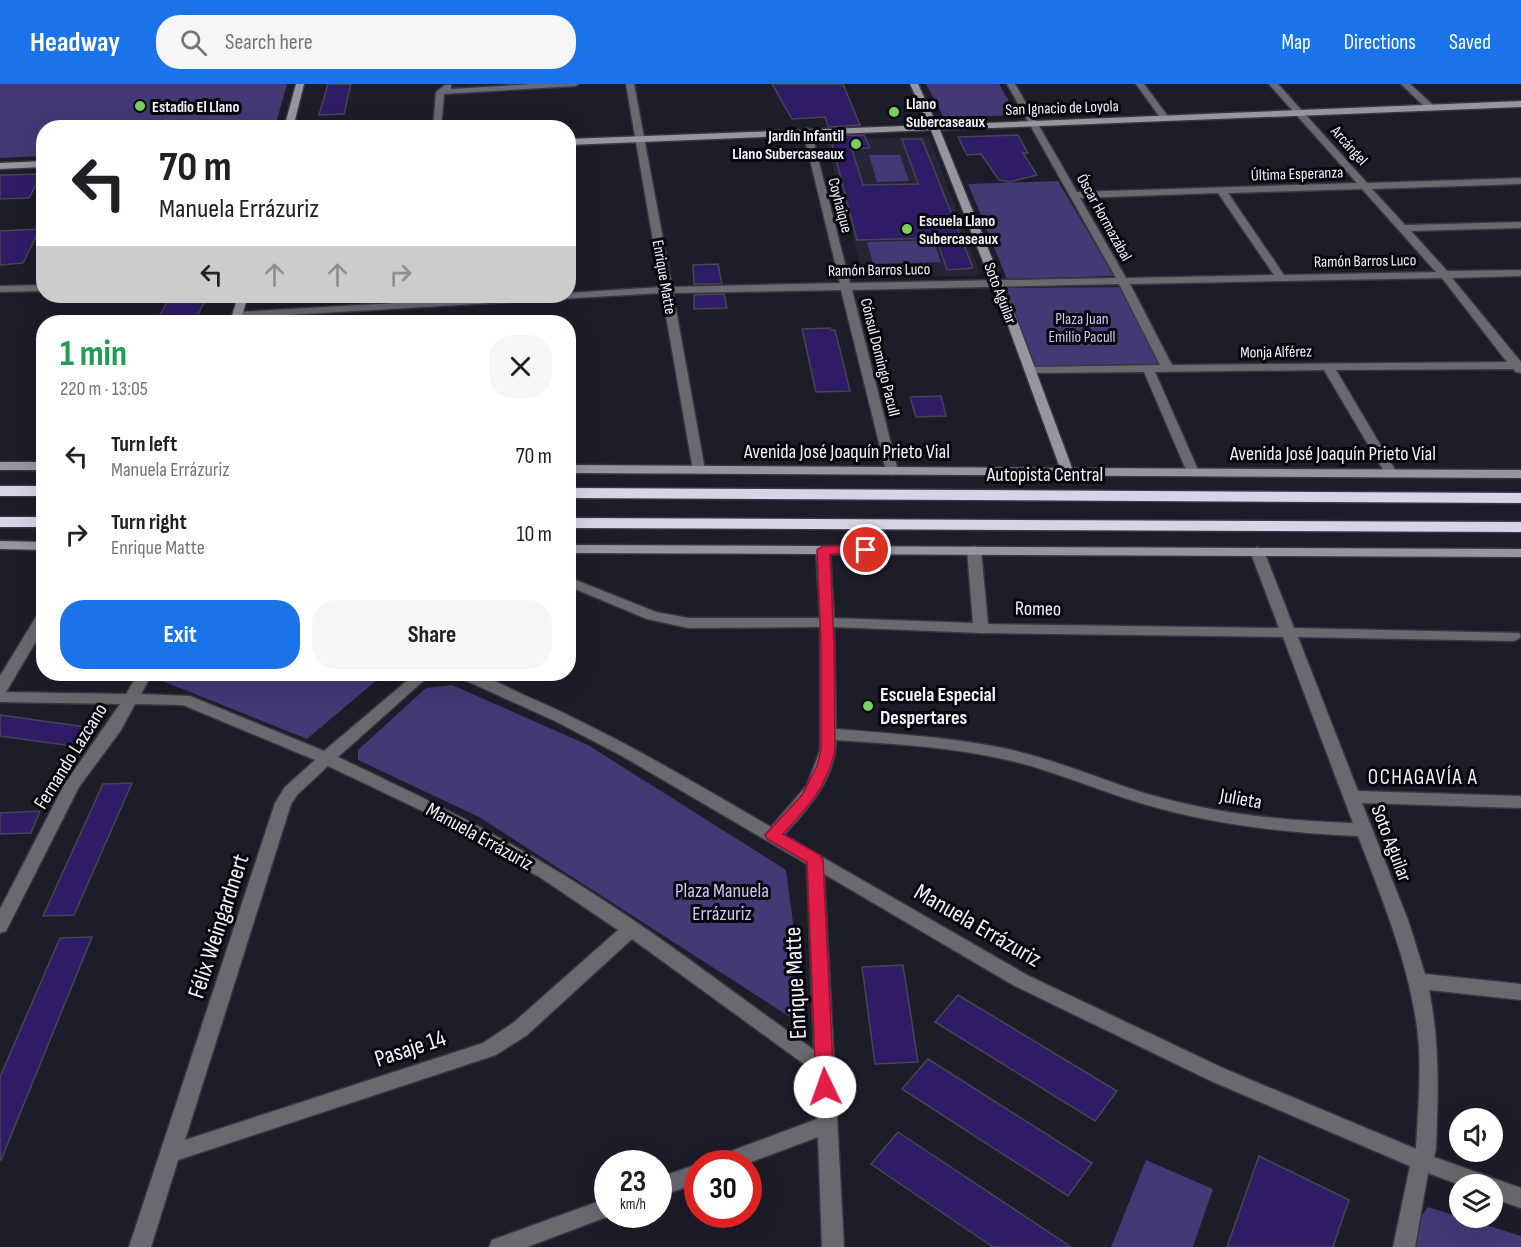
<!DOCTYPE html>
<meta charset="utf-8">
<style>
body{margin:0;font-family:"Sofia Sans Condensed",sans-serif;background:#f6f6f6;color:#202124;height:100vh;display:flex;flex-direction:column;font-size:22px;white-space:nowrap}
*{box-sizing:border-box;margin:0}
p{font-size:20px;color:#757577}
.icon{flex:none;width:33px;height:33px;fill:none;stroke:currentColor;stroke-width:2;stroke-linecap:round;stroke-linejoin:round}
.map{position:relative;flex:1;overflow:hidden}
.panel{position:absolute;left:36px;top:231px;width:540px;height:366px;display:flex;flex-direction:column;background:#fff;border-radius:24px;box-shadow:0 6px 24px #0002}
.panel>*{flex:none}
.banner{position:absolute;left:36px;top:36px;width:540px;height:183px;border-radius:24px;box-shadow:0 6px 24px #0002;background:#fff;color:#202124;overflow:hidden}
.fabs{position:absolute;left:1449px;top:1024px;display:grid;gap:12px}
.fabs a{display:grid;place-items:center;width:54px;height:54px;border-radius:50%;background:#fff;box-shadow:0 6px 24px #0002;font-size:30px}
.speed{position:absolute;left:594px;top:1066px;display:flex;gap:12px;font-size:30px;font-weight:700;text-align:center}
.speed>*{display:grid;place-content:center;width:78px;height:78px;border-radius:50%;background:#fff;box-shadow:0 6px 24px #0002;line-height:1}
.speed small{font-size:15px;font-weight:400}
.speed .limit{border:9px solid #d22;background:#fff;color:#111}
.pin{position:absolute;display:grid;place-items:center;width:51px;height:51px;color:#fff;margin:-26px;border:3px solid #fff;border-radius:50%;box-shadow:0 2px 6px #0007}
.me{position:absolute;width:66px;margin:-33px;rotate:357deg;stroke-linejoin:round;filter:drop-shadow(0 0 4px #0008)}
.turn{display:flex;align-items:center;gap:21px;height:126px;padding:0 24px;font-size:27px}
.turn .icon{width:78px;height:78px;stroke-width:2.5}
.turn b{display:block;font-size:42px;line-height:51px}
.lanes{display:flex;align-items:center;height:57px;padding:0 24px;background:#0003;justify-content:center;gap:30px;direction:ltr}
.lanes .off{opacity:.35}
.round{display:grid;place-items:center;flex:none;width:63px;height:63px;border-radius:24px;background:#f6f6f6}
.summary{display:flex;align-items:center;justify-content:space-between;height:102px;padding:0 24px}
h1{font-size:36px;font-weight:700;line-height:45px;color:#1e9e55}
.button{display:flex;gap:12px;margin-top:auto;padding:12px 24px}
.button a{flex:1;height:69px;border-radius:24px;background:#1a73e8;color:#fff;font-size:24px;font-weight:700;line-height:69px;text-align:center}
.button a+a{background:#f6f6f6;color:#202124}
ul{padding:0;list-style:none}
li{display:flex;align-items:center;gap:18px;height:78px;padding:0 24px}
li div{flex:1}
li b{display:block;font-size:22px}
li em{font-style:normal}
header{display:flex;align-items:center;gap:36px;box-sizing:border-box;height:84px;padding:0 30px;background:#1a73e8;color:#fff}
header strong{font-size:28px}
nav{display:flex;gap:33px;margin-inline-start:auto;font-size:21px}
.search{width:420px;height:54px;background:#f6f6f6;display:flex;align-items:center;gap:15px;box-sizing:border-box;padding:0 21px;border-radius:24px;color:#757577;font-size:22px}
.map>svg:first-child{display:block}
</style>
<header>
<strong>Headway</strong>
<div class="search"><svg class="icon" aria-label="search" viewBox="0 0 24 24"><circle cx="10" cy="10" r="6"/><path d="M15 15l6 6"/></svg>Search here</div>
<nav><a>Map</a><a>Directions</a><a>Saved</a></nav>
</header>
<div class="map">
<svg width="1521" height="1163" viewBox="0 0 1521 1163">
<rect width="100%" height="100%" fill="#1d1c29"/>
<!-- built -->
<path fill="#262437" d="M929,52L980,190L976,192H864L826,57Z"/>
<!-- green -->
<path fill="#443875" d="M0,0H287L275,43L44,44L43,72L0,74Z
M926,0H999L1017,31L944,34Z
M869,71H900L909,97L877,98Z
M1058,97L1114,192L1007,195L968,100Z
M933,156L941,178L873,180L867,158Z
M1127,203L1162,283L1034,285L1003,204Z
M159,590H384L307,655L157,595Z
M452,601L588,661L786,786L807,944L479,733L358,676V666L426,604Z
M1146,1076L1213,1105L1193,1163H1111Z
M1428,1123L1521,1152V1163H1415L1419,1135Z"/>
<!-- building -->
<path fill="#301c66" stroke="#474554" stroke-width="1.5" d="M328,0H351L344,30L319,31Z
M772,0H843L860,41L828,43L825,33L792,35Z
M864,51L870,64L852,65L863,101L918,100L902,55H922L973,184L947,186L936,154L857,156L830,52Z
M1018,51L1028,69H1023L1037,91L1009,98L999,96L981,70L967,71L958,53Z
M42,90L29,114L0,115V91Z
M40,145L23,179L0,181V147Z
M718,180L722,200H694L693,181Z
M724,210L727,224L694,225V211Z
M169,215H206L194,238H156Z
M830,244L831,246H835L850,307L816,308L802,245Z
M941,312L946,332L916,333L910,313Z
M0,631L94,644L79,663L0,652Z
M132,699L74,831L43,832L103,700Z
M40,727L31,749L0,750V729Z
M92,853L1,1076H0V993L60,854Z
M903,881L918,978L875,980L862,883Z
M958,911L1117,1007L1095,1037L935,938Z
M928,975L1092,1079L1068,1112L902,1005Z
M898,1048L1071,1163H993L871,1080Z
M1259,1072L1349,1116L1333,1163H1227Z"/>
<g fill="none" stroke-linecap="round" stroke-linejoin="round">
<defs>
<path id="street" d="M533,0H579L575,2L444,10L441,44H433L436,8L445,1H451V5Z
M626,0H634L672,203L840,199L803,47L807,44L811,47L850,199L1116,194L1007,0H1015L1077,108L1357,99L1269,0H1278L1367,99L1521,94V100L1372,105L1405,141L1521,138V144L1411,147L1447,187L1521,186V192L1452,194L1521,278V289L1516,288L1513,285L1336,286L1397,389L1391,393L1385,389L1324,286L1155,288L1199,388L1193,392L1187,388L1144,288L1031,289L1025,286L1031,283L1160,281L1119,200L852,206L898,387L892,391L886,387L841,206L673,209L705,386L699,390L693,386L662,209L238,234L233,231L238,228L517,212H568V209L661,203ZM1362,105L1436,188L1284,191L1228,109ZM1218,109L1274,191L1126,194L1080,114ZM1442,194L1507,278L1172,281L1130,200Z
M1136,0H1144L1169,34L1168,36H1162Z
M1401,0H1410L1434,22V26H1428Z
M44,201V207L0,208V202Z
M823,462L830,466L834,534L973,539L967,466L974,462L981,466L988,540L1279,544L1250,467L1257,463L1264,467L1294,544L1519,549L1521,553L1514,557L1298,553L1358,707L1521,712V724L1362,719L1408,836L1425,890L1521,900V916L1429,906C1440,959 1438,1011 1436,1065L1434,1073L1521,1104V1124L1492,1114V1101H1460L1428,1089L1415,1163H1393L1410,1082L1211,997L1013,901L824,790L844,1163H822L818,1053L746,1080H712L715,1073L817,1035L815,988L632,855L527,951L496,971L178,1076L151,1163H129L275,719L285,703L315,676L183,621L135,620L121,646L79,703L6,847L0,849V825L64,701L120,620L0,618V592L39,528L44,527V544L6,608L126,610L138,590H152L141,610L190,612L324,667L415,590H431L338,673C411,708 483,742 552,784C643,838 728,905 814,966L807,780L622,672L557,638L458,593L455,590C480,587 502,601 524,611C610,648 690,696 771,743L807,701L820,666V543L688,544L647,535L568,502V493L656,528L688,534H820L816,466ZM834,543L981,549L1283,553L1353,739C1285,737 1217,730 1151,711C1104,697 1060,677 1012,666C954,653 895,650 836,645ZM836,656C895,660 954,663 1012,677C1058,688 1101,708 1147,721C1216,741 1286,749 1358,752C1381,812 1406,872 1416,936C1423,978 1418,1023 1416,1065L1225,985L1027,891L784,751C808,725 836,694 836,656ZM328,682L435,733L541,794L618,846L513,939L483,959L185,1056L291,720L297,711Z
M698,1080V1099L658,1113V1094Z
M608,1114V1131H612L527,1163H489L492,1156Z"/>
<path id="secondary" d="M296,0H304L293,44H284Z
M910,0H918L937,41L1521,17V23L940,46L1017,236L1072,384L1521,386V394L568,389V381L1060,384L1006,236L931,46L568,61V55L929,41Z
M44,77V83L0,85V79Z
M238,212H248L240,238H230Z
M0,378H44V386H0Z
M0,457L44,458V466L0,465Z
M568,461L1521,465V473L568,469Z"/>
<path id="highway" d="M0,402H44V412H0Z
M568,404L1521,409V419L568,414Z
M0,433H44V443H0Z
M568,434L1521,438V448L568,444Z"/>
</defs>
<!-- street casing -->
<use href="#street" stroke="#373642" stroke-width="3"/>
<!-- secondary casing -->
<use href="#secondary" stroke="#373642" stroke-width="3"/>
<!-- highway casing -->
<use href="#highway" stroke="#373642" stroke-width="3"/>
<!-- street -->
<use href="#street" fill="#6a6970" fill-rule="evenodd"/>
<!-- secondary -->
<use href="#secondary" fill="#9695a0" fill-rule="evenodd"/>
<!-- highway -->
<use href="#highway" fill="#d6d5e7" fill-rule="evenodd"/>
</g>
<!-- route -->
<path fill="#e11d48" stroke="#92132f" stroke-width="1.5" d="M823,462H866L872,466L866,470H830L834,561L835,666C827,703 808,723 783,750L820,771L823,776L834,1003L832,1008L825,1010L819,1008L816,1003L807,778L767,755L765,751L802,711L817,682L821,666V561L817,466Z"/>
<!-- markers -->
<g fill="#74d25c" stroke="#08070d" stroke-width="2">
<circle cx="140" cy="22" r="6"/>
<circle cx="894" cy="28" r="6"/>
<circle cx="856" cy="60" r="6"/>
<circle cx="907" cy="145" r="6"/>
<circle cx="868" cy="622" r="6"/>
</g>
<g text-anchor="middle" stroke-width="6" stroke-linejoin="round" paint-order="stroke">
<!-- far-poi labels -->
<g font-size="16" font-weight="bold" fill="#f3f2fb" stroke="#08070d" text-anchor="start">
<text x="906" y="25">Llano<tspan x="906" dy="18">Subercaseaux</tspan></text>
<text x="152" y="28">Estadio El Llano</text>
<text x="844" y="57" text-anchor="end">Jardín Infantil<tspan x="844" dy="18">Llano Subercaseaux</tspan></text>
<text x="919" y="142">Escuela Llano<tspan x="919" dy="18">Subercaseaux</tspan></text>
</g>
<!-- far-street labels -->
<g font-size="16" fill="#f3f2fb" stroke="#08070d">
<text transform="translate(1062 23) rotate(-2)" y="6">San Ignacio de Loyola</text>
<text transform="translate(1350 61) rotate(48)" y="6">Arcángel</text>
<text transform="translate(1297 89) rotate(-2)" y="6">Última Esperanza</text>
<text transform="translate(841 121) rotate(75)" y="6">Coyhaique</text>
<text transform="translate(1105 133) rotate(61)" y="6">Óscar Hormazábal</text>
<text transform="translate(1365 176) rotate(-1)" y="6">Ramón Barros Luco</text>
<text transform="translate(879 185) rotate(-1)" y="6">Ramón Barros Luco</text>
<text transform="translate(665 193) rotate(80)" y="6">Enrique Matte</text>
<text transform="translate(1001 209) rotate(69)" y="6">Soto Aguilar</text>
<text transform="translate(1276 267) rotate(-1)" y="6">Monja Alférez</text>
<text transform="translate(881 273) rotate(76)" y="6">Cónsul Domingo Pacull</text>
</g>
<!-- far-park labels -->
<g font-size="16" fill="#cdc8f5" stroke="#08070d">
<text x="1082" y="240">Plaza Juan<tspan x="1082" dy="18">Emilio Pacull</tspan></text>
</g>
<!-- street labels -->
<g font-size="20" fill="#f3f2fb" stroke="#08070d">
<text x="847" y="374">Avenida José Joaquín Prieto Vial</text>
<text x="1333" y="376">Avenida José Joaquín Prieto Vial</text>
<text x="1045" y="397">Autopista Central</text>
<text transform="translate(1038 524) rotate(1)" y="7">Romeo</text>
<text transform="translate(70 672) rotate(-58)" y="7">Fernando Lazcano</text>
<text transform="translate(1241 714) rotate(10)" y="7">Julieta</text>
<text transform="translate(480 752) rotate(29)" y="7">Manuela Errázuriz</text>
<text transform="translate(1392 759) rotate(69)" y="7">Soto Aguilar</text>
</g>
<!-- poi labels -->
<g font-size="20" font-weight="bold" fill="#f3f2fb" stroke="#08070d" text-anchor="start">
<text x="880" y="617">Escuela Especial<tspan x="880" dy="23">Despertares</tspan></text>
</g>
<!-- park labels -->
<g font-size="20" fill="#cdc8f5" stroke="#08070d">
<text x="722" y="813">Plaza Manuela<tspan x="722" dy="23">Errázuriz</tspan></text>
</g>
<!-- neighbourhood labels -->
<g font-size="21" letter-spacing="1.5" fill="#f3f2fb" stroke="#08070d">
<text x="1423" y="700">OCHAGAVÍA A</text>
</g>
<!-- near-street labels -->
<g font-size="24" fill="#f3f2fb" stroke="#08070d">
<text transform="translate(978 841) rotate(30)" y="8">Manuela Errázuriz</text>
<text transform="translate(218 842) rotate(-72)" y="8">Félix Weingardnert</text>
<text transform="translate(795 899) rotate(-93)" y="8">Enrique Matte</text>
<text transform="translate(410 964) rotate(-18)" y="8">Pasaje 14</text>
</g>
</g>
</svg>
<div class="fabs">
<a><svg class="icon" aria-label="sound" viewBox="0 0 24 24"><path d="M4 9h4l5-4v14l-5-4H4zM17 9q2 3 0 6"/></svg></a>
<a><svg class="icon" aria-label="layers" viewBox="0 0 24 24"><path d="M12 4l9 5-9 5-9-5zM3 14l9 5 9-5"/></svg></a>
</div>
<div class="speed"><div>23<small>km/h</small></div><div class="limit">30</div></div>
<div class="pin" style="left:866px;top:466px;background:#d93025"><svg class="icon" aria-label="arrive" viewBox="0 0 24 24"><path d="M6 21V4h12l-3 4 3 4H6"/></svg></div>
<svg class="me" style="left:825px;top:1003px" viewBox="-20 -20 40 40"><circle r="19" fill="#fff"/><path d="M0-13L10 11 0 6-10 11z" fill="#e11d48"/></svg>
<div class="banner">
<div class="turn"><svg class="icon" aria-label="left" viewBox="0 0 24 24"><path d="M17 20v-9H6M10 6l-5 5 5 5"/></svg><div><b>70 m</b>Manuela Errázuriz</div></div>
<div class="lanes"><svg class="icon" aria-label="left" viewBox="0 0 24 24"><path d="M17 20v-9H6M10 6l-5 5 5 5"/></svg><svg class="icon off" aria-label="ahead" viewBox="0 0 24 24"><path d="M12 20V5M6 11l6-6 6 6"/></svg><svg class="icon off" aria-label="ahead" viewBox="0 0 24 24"><path d="M12 20V5M6 11l6-6 6 6"/></svg><svg class="icon off" aria-label="right" viewBox="0 0 24 24"><path d="M7 20v-9h11M14 6l5 5-5 5"/></svg></div>
</div>
<section class="panel">
<div class="summary"><div><h1>1 min</h1><p>220 m · 13:05</p></div><a class="round"><svg class="icon" aria-label="close" viewBox="0 0 24 24"><path d="M6 6l12 12M18 6L6 18"/></svg></a></div>
<ul>
<li><svg class="icon" aria-label="left" viewBox="0 0 24 24"><path d="M17 20v-9H6M10 6l-5 5 5 5"/></svg><div><b>Turn left</b><p>Manuela Errázuriz</p></div><em>70 m</em></li>
<li><svg class="icon" aria-label="right" viewBox="0 0 24 24"><path d="M7 20v-9h11M14 6l5 5-5 5"/></svg><div><b>Turn right</b><p>Enrique Matte</p></div><em>10 m</em></li>
</ul>
<div class="button"><a>Exit</a><a>Share</a></div>
</section>
</div>
